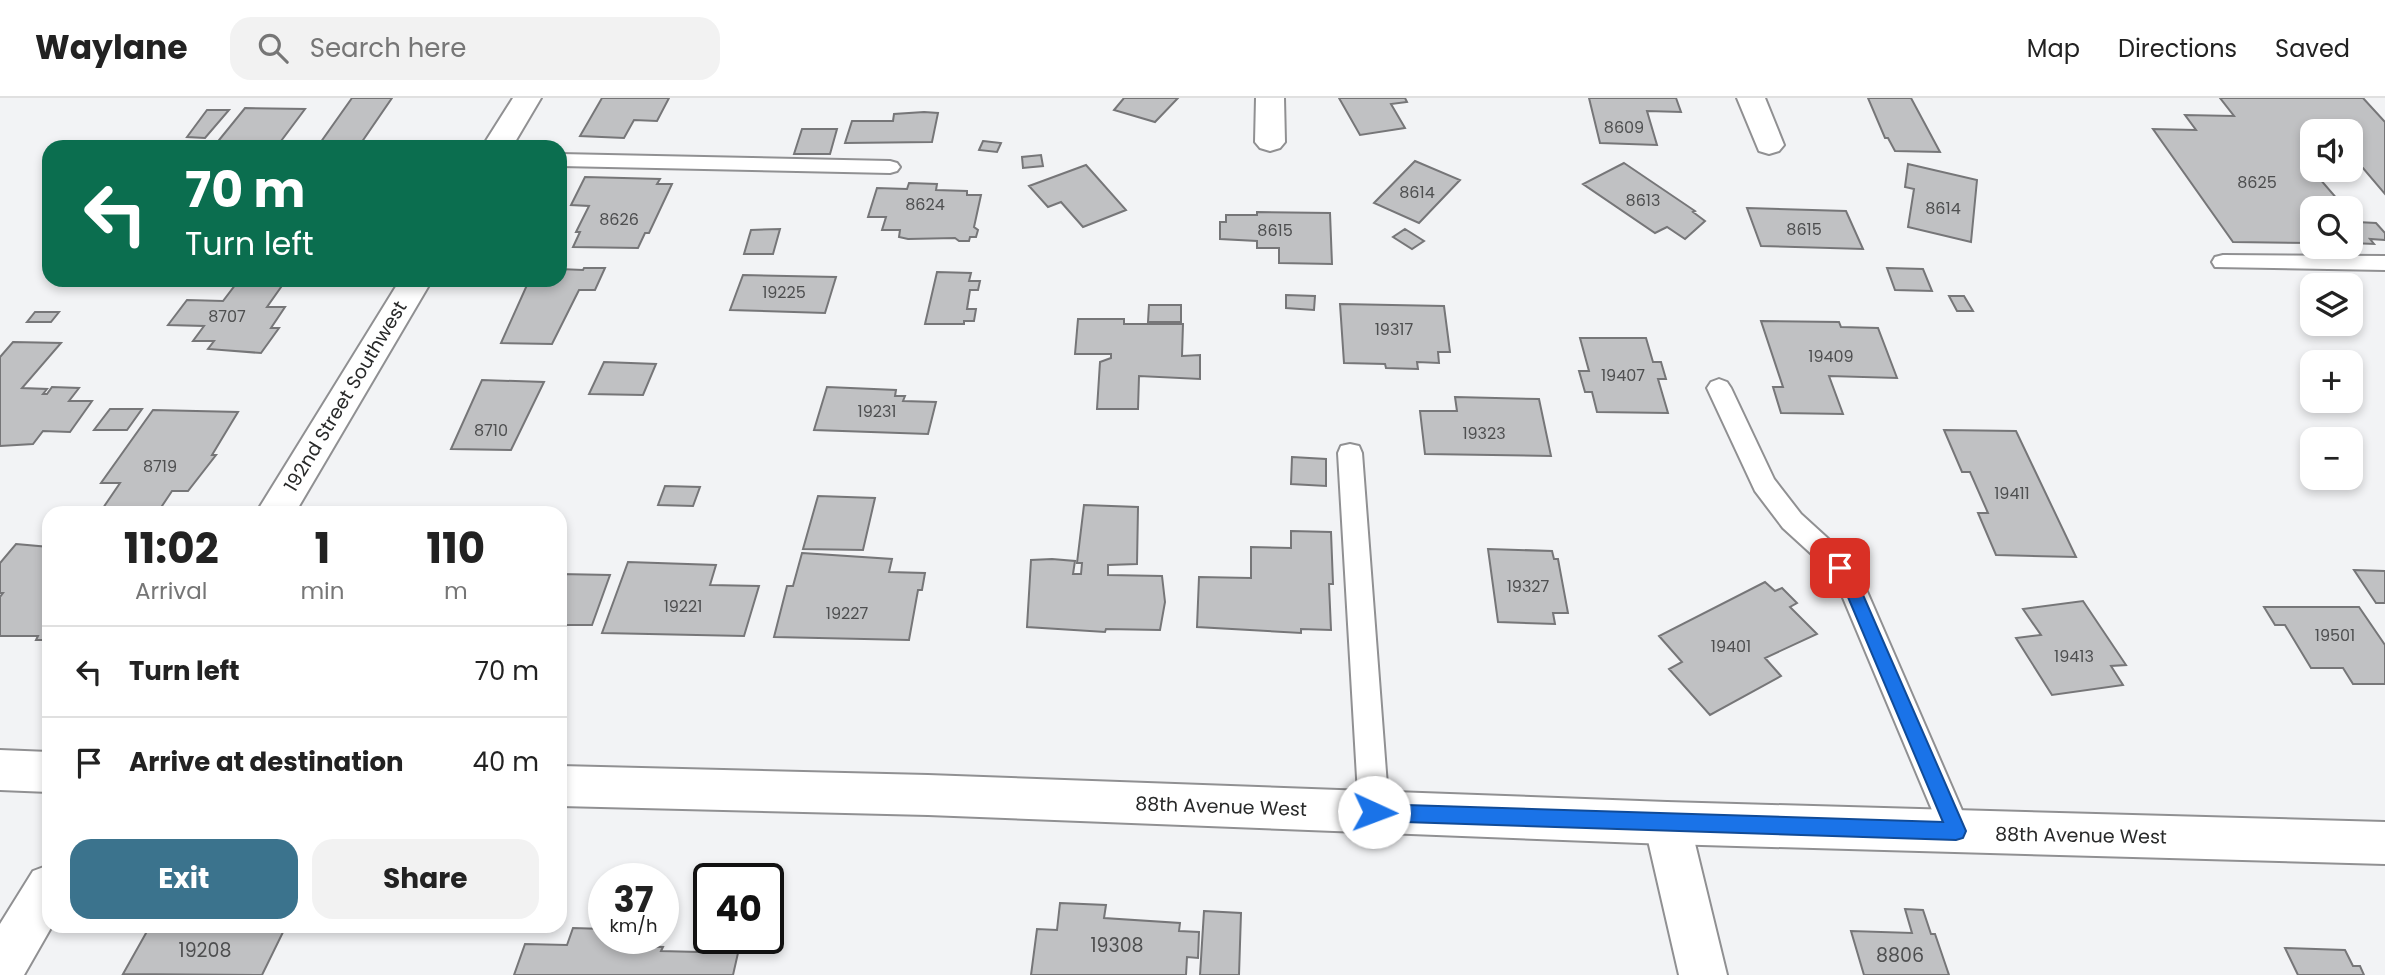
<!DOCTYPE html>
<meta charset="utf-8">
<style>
body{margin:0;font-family:Poppins,sans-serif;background:#f2f2f2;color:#222;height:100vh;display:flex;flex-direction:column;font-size:26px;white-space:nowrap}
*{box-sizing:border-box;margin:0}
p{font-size:23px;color:#767676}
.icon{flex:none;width:38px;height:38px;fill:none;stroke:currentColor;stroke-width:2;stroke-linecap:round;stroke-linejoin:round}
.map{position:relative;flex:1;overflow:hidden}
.sheet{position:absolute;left:42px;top:408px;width:525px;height:427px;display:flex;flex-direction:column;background:#fff;border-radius:21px;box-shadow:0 4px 10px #0003}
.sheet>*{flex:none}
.hud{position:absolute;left:42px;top:42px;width:525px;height:147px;border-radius:21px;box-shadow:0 4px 10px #0003;background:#0b6e4f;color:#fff;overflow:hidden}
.tools{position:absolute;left:2300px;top:21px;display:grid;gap:14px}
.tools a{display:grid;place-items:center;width:63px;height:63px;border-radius:14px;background:#fff;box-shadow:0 4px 10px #0003;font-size:35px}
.speed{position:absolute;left:588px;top:765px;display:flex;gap:14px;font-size:35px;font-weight:700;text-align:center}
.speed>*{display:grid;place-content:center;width:91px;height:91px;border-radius:50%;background:#fff;box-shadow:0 4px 10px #0003;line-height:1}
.speed small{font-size:18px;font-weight:400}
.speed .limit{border:4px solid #111;border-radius:10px;background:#fff;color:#111}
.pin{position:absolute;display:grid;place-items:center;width:60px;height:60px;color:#fff;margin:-30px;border-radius:14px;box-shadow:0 4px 10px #0006}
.me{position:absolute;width:77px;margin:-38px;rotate:92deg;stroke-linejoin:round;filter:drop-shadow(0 0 5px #0008)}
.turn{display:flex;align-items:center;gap:24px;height:147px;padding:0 28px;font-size:32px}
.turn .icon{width:91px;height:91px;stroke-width:2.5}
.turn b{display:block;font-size:49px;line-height:60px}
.eta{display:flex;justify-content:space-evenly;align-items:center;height:119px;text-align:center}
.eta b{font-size:42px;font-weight:700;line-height:49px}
.cta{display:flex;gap:14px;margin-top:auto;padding:14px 28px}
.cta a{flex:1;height:80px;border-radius:21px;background:#3b738d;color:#fff;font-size:28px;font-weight:700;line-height:80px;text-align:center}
.cta a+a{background:#f2f2f2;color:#222}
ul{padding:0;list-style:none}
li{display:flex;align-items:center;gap:21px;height:91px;padding:0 28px;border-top:2px solid #e0e0e0}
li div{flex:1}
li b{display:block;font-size:26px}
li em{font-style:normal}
header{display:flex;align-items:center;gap:42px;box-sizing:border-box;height:98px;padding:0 35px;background:#fff;border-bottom:2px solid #e0e0e0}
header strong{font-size:33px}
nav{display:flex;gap:38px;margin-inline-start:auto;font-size:24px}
.search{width:490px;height:63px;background:#f2f2f2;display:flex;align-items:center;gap:18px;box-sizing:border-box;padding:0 24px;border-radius:21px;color:#767676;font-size:26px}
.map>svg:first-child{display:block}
</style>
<header>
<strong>Waylane</strong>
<div class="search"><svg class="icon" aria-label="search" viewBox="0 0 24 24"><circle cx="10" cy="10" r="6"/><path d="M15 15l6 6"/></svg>Search here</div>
<nav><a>Map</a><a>Directions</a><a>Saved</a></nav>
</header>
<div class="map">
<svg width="2385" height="877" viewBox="0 0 2385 877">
<rect width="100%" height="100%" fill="#f2f3f5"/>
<!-- building -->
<path fill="#c0c1c3" stroke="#767678" stroke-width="2" d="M352,0H392L359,48H318Z
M602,0H669L657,23L634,22L624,40L580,38Z
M1124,0H1178L1155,24L1114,12Z
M1339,0H1405L1407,4L1391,6L1405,30L1360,37Z
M1589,0H1676L1681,14L1647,13L1657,47L1600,45Z
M1868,0H1911L1940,54L1895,53L1888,40H1885Z
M2220,0H2363L2385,24V96L2363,70H2350V33H2312V72L2345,110H2312V145L2233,144L2153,31L2196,32L2185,17L2234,18Z
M245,10L305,11L278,47H215Z
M207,12H229L205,40L187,39Z
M924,14L938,15L932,44L845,45L852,23H893L894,16Z
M802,31H837L830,56H794Z
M983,43L1001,45L997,54L979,52Z
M1041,57L1043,68L1023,70L1022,59Z
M1415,63L1460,82L1419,125L1374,105Z
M1624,65L1695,113L1693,114L1705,123L1685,141L1667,129L1655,135L1583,86Z
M1908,66L1977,82L1971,144L1908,129L1914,91L1905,89Z
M1086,67L1126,112L1083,129L1061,104L1048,109L1029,88Z
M585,79L660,81L657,86H672L649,135H645L638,150L573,149L580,134H576L589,108L571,107Z
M909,85L937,86L936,92L967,93V97H981L974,129L978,132L976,139H970L969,143H959L955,140L908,141L899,139L900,132H882L886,119H868L877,90L907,91Z
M1747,110L1846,113L1863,151L1761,148Z
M1257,114L1330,115L1332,166L1279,165V150H1257V143L1220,141V124H1226V117H1257Z
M2350,116L2357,124L2376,125L2385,135V142L2370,141L2374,146L2350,145Z
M780,131L773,156H744L751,132Z
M1405,131L1424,143L1412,151L1393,139Z
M584,170H605L595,192H579L552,246L501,245L527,187H530L533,182H560V171L583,172Z
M1887,170L1923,171L1932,193L1895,192Z
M937,174L971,175L969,183H980L978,192H970L967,211H976L974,223H964V226H925Z
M743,177L836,179L825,215L730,212Z
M239,182H286L267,209H285L271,230H279L261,255L208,251L214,243H193L204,228L168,227L187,202L223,203Z
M1286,197L1315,198L1314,212L1286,210Z
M1949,198H1964L1973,213H1957Z
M1340,206L1444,208L1450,254H1438L1439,265L1417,264L1418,271L1386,270L1385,266L1344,265Z
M1149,207H1181V224H1148Z
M35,214H59L51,224H27Z
M1078,221H1124V226H1183L1182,258L1200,257V281L1139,278L1138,311H1097L1100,264L1111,260V256H1075Z
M1761,223L1839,224L1841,229L1878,230L1897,280L1829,278L1843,316L1781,315L1773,289H1783Z
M1580,240H1646L1653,264H1661L1666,281H1658L1668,315L1597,314L1592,294H1585L1579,273H1589Z
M13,244L61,245L22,290L47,291L43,296H47L52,289L79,290L69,303H92L70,334L43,333L33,346L0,348V259Z
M604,264L656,266L643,297L589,296Z
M482,282L544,284L511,352L451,351Z
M827,289L896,292L895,298H905L903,303L936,304L928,336L814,332Z
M1455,299L1539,301L1551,358L1425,356L1420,313H1457Z
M110,311H142L127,332H94Z
M153,312L238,314L212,357H216L188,393H172L160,411L103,410L120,385H101Z
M1944,332L2016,333L2076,459L1996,457L1978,415H1988L1970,374H1962Z
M1292,359L1326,361V388L1291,386Z
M665,388L700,389L693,408L658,407Z
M818,398L875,400L863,452L803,451Z
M1084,407L1138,409L1137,466L1108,467V477L1162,478L1165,504L1160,532L1106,531L1105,534L1027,529L1031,462L1052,461L1075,463L1073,476H1081L1082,465H1077Z
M1291,433L1331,434L1333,486H1329L1331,532L1301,531V535L1197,529L1199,479L1251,480V449L1291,450Z
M16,446L49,449V542H36L38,538H0V499L3,495H0V465Z
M1488,451L1552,453L1554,461H1558L1568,515H1553L1555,526L1498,524Z
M802,455L892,461L889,474L925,475L922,492H918L909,542L774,539L787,488H793Z
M628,464L716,467L710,487L759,488L744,538L602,535Z
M2354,472L2385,473V505H2376Z
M560,476L610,477L592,527H560Z
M1765,484L1775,493L1782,490L1797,505L1790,509L1817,536L1765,560L1781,578L1710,617L1669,571L1682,564L1659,538Z
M2083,503L2126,567L2111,568L2123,587L2052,597L2016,540L2041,537L2023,511Z
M2264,509H2359L2385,547V586H2353L2343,570H2311L2285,527H2275Z
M1060,805L1106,807L1104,820L1180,825L1179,833L1199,834L1198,860L1187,859L1186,877H1031L1037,831L1057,832Z
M1905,811L1923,812L1931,836H1935L1949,877H1864L1851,833L1912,835Z
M1204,813L1241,815L1239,877H1200Z
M150,828H286L262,877L123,876Z
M573,830L604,831V840H631L628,848L663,849L661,853L738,855L733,877H514L525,846L567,847Z
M2285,850L2345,852L2353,868H2360L2364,877H2298Z"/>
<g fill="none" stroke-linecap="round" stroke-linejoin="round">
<defs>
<path id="service" d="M560,56L890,63L897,65L900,69L897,73L890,75L560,68Z
M2223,157L2385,158V172L2215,169L2212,164L2215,159Z
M1719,281L1727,284L1731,290L1774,381L1801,416L1835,447L1862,482L1971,733L1967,743L1956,747L1945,743L1841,495L1817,461L1783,430L1755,393L1707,290L1711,284Z
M1350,346L1359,348L1362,355L1389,714L1385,724L1374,728L1363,724L1359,714L1338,355L1341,348Z"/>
<path id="minor" d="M513,0H541L512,49H482Z
M1256,0H1284L1285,44L1280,50L1270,53L1260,50L1255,44Z
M1737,0H1765L1784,47L1779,53L1769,56L1759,53Z
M400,182H432L295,415H256Z
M1667,704L1683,710L1690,725L1727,877H1679L1644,725L1651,710Z
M49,767V828H52L24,877H0V826L33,773Z"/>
<path id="tertiary" d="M0,652L49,654V694L0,692Z
M560,668L928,677L1667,704L2385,724V766L1667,746L928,717L560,708Z"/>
</defs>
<!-- service casing -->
<use href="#service" stroke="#909092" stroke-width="4"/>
<!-- minor casing -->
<use href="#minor" stroke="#909092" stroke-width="4"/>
<!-- tertiary casing -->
<use href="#tertiary" stroke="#909092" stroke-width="4"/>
<!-- service -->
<use href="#service" fill="#fff" fill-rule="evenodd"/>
<!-- minor -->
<use href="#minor" fill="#fff" fill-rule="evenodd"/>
<!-- tertiary -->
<use href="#tertiary" fill="#fff" fill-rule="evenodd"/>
</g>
<!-- route -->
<path fill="#1a73e8" stroke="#114b97" stroke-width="2" d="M1840,464L1846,465L1860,490L1966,733L1963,740L1956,742L1374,723L1368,720L1365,714L1368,708L1374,706L1943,724L1845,492L1832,470L1834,465Z"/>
<g text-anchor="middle" stroke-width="5" stroke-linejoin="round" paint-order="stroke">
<!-- number labels -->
<g font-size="16" fill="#4e4f50">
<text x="1624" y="35">8609</text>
<text x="2257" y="90">8625</text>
<text x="1417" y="100">8614</text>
<text x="1643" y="108">8613</text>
<text x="925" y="112">8624</text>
<text x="1943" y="116">8614</text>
<text x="619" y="127">8626</text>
<text x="1804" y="137">8615</text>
<text x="1275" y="138">8615</text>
<text x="784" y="200">19225</text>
<text x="227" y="224">8707</text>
<text x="1394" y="237">19317</text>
<text x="1831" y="264">19409</text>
<text x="1623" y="283">19407</text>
<text x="877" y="319">19231</text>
<text x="491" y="338">8710</text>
<text x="1484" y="341">19323</text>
<text x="160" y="374">8719</text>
<text x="2012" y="401">19411</text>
<text x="1528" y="494">19327</text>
<text x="683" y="514">19221</text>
<text x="847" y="521">19227</text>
<text x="2335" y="543">19501</text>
<text x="1731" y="554">19401</text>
<text x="2074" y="564">19413</text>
</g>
<!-- street labels -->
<g font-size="19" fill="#282929" stroke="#fff">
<text transform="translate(345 298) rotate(-59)" y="7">192nd Street Southwest</text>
<text transform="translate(1221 708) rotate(2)" y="7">88th Avenue West</text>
<text transform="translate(2081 737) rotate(1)" y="7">88th Avenue West</text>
</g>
<!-- near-number labels -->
<g font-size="19" fill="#4e4f50">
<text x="1117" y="854">19308</text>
<text x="205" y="859">19208</text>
<text x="1900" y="864">8806</text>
</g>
</g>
</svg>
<div class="tools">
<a><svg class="icon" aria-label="sound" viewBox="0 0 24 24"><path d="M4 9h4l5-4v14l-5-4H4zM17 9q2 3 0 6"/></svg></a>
<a><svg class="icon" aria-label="search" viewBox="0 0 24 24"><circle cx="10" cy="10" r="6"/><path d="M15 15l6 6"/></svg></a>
<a><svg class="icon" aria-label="layers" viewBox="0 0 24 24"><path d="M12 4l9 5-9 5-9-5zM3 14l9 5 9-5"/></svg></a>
<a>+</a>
<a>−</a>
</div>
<div class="speed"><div>37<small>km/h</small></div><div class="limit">40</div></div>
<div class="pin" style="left:1840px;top:470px;background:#d93025"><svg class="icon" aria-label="arrive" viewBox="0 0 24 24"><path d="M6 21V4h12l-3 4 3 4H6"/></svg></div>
<svg class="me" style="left:1374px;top:714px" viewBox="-20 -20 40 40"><circle r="19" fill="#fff"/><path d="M0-13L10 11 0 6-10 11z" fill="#1a73e8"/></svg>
<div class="hud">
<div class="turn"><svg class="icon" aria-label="left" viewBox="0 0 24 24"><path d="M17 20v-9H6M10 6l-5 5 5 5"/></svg><div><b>70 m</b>Turn left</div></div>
</div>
<section class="sheet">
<div class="eta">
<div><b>11:02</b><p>Arrival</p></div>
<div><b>1</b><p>min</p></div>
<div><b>110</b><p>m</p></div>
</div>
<ul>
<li><svg class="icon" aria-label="left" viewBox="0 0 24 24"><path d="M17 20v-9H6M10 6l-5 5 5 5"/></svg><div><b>Turn left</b></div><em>70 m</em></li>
<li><svg class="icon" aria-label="arrive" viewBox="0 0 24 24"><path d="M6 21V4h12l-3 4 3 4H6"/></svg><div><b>Arrive at destination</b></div><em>40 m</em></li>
</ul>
<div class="cta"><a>Exit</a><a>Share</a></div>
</section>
</div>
